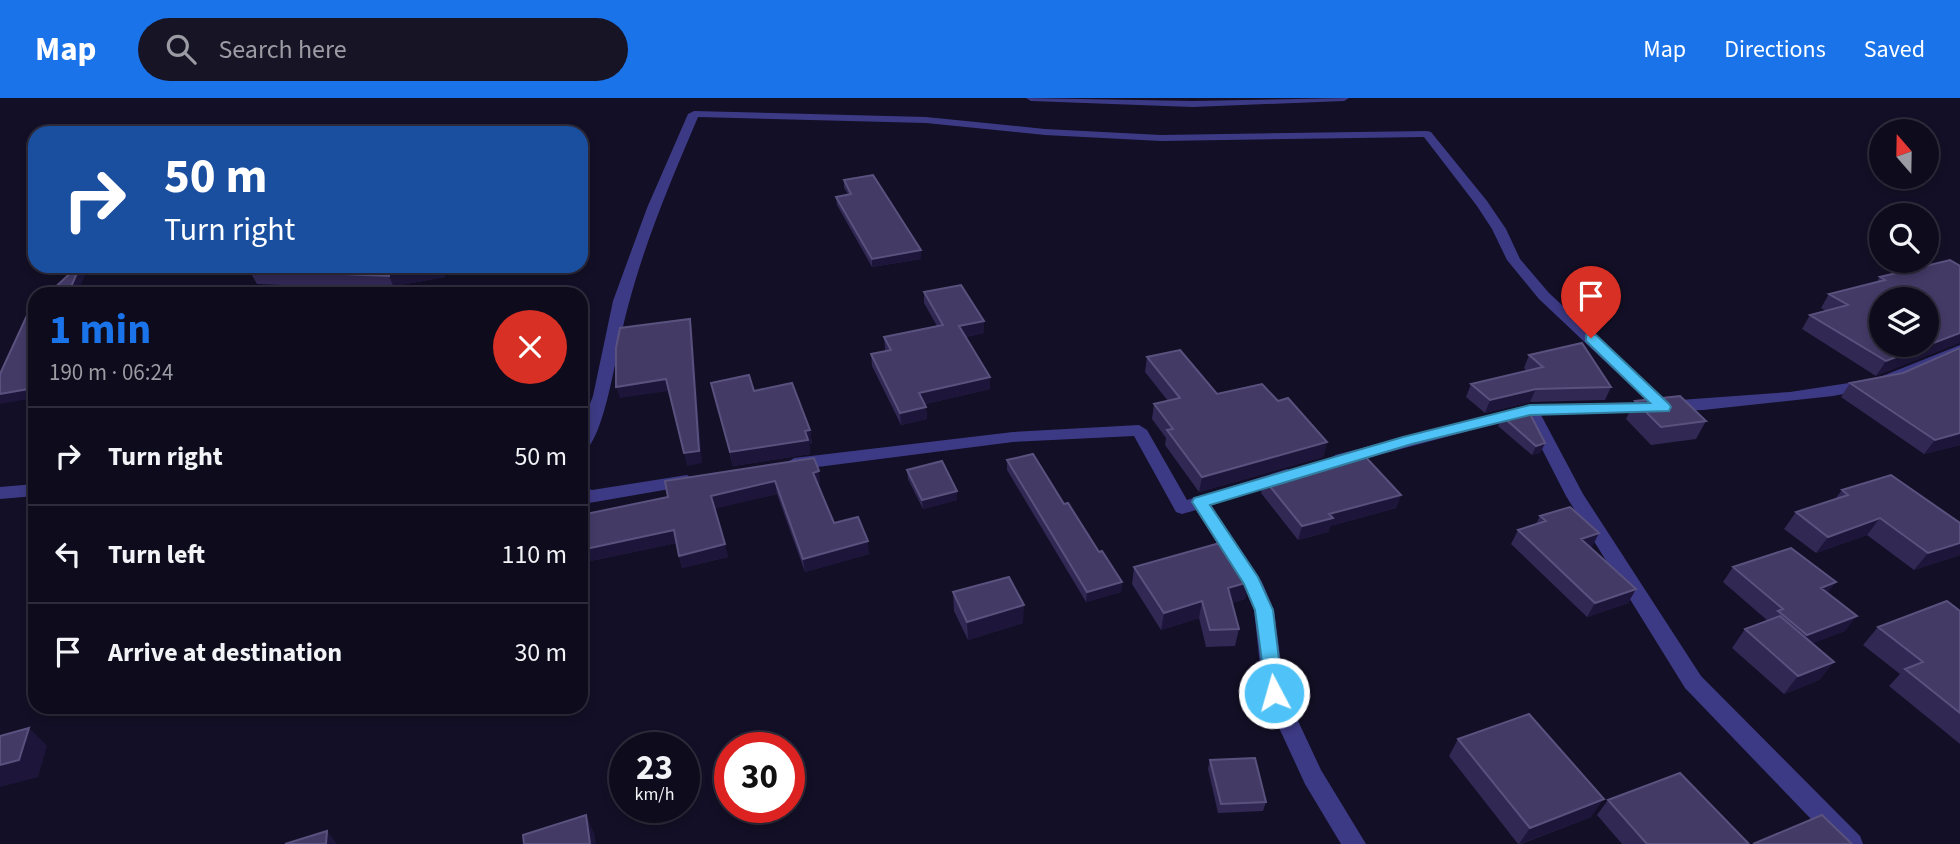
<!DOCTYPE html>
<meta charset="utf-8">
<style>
body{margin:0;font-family:"Source Sans 3",sans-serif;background:#171425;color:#f1f3f6;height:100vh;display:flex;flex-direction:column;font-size:26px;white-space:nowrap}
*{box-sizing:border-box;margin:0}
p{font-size:23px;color:#9b9ba3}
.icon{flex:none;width:38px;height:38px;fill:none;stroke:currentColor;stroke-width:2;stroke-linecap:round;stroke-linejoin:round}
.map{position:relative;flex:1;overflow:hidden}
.details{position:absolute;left:28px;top:189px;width:560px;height:427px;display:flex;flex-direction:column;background:#0e0b1c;border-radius:21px;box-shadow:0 4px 10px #0003,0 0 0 2px #2e2b3b}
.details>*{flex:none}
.top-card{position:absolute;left:28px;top:28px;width:560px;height:147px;border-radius:21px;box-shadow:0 4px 10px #0003,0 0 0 2px #2e2b3b;background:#1a4fa0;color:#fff;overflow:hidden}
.needle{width:46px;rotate:340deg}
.fabs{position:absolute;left:1869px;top:21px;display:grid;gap:14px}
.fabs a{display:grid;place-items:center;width:70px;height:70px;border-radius:50%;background:#0e0b1c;box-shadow:0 4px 10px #0003,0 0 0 2px #2e2b3b;font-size:35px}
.speed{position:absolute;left:609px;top:634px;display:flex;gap:14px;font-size:35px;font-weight:700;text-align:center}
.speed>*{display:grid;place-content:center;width:91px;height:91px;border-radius:50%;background:#0e0b1c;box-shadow:0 4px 10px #0003,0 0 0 2px #2e2b3b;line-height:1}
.speed small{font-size:18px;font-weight:400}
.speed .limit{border:10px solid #d22;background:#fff;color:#111}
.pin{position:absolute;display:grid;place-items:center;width:60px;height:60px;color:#fff;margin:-72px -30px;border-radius:50% 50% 50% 0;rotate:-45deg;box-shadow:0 0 7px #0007}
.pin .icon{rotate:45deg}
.me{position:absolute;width:77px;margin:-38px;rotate:354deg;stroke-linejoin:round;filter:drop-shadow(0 0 5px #0008)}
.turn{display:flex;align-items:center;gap:24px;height:147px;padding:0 21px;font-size:32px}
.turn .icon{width:91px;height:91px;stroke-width:2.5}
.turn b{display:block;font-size:49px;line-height:60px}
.round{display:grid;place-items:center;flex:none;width:74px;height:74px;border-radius:37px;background:#171425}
.summary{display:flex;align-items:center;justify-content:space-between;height:119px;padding:0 21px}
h1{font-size:42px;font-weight:700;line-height:52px;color:#1a73e8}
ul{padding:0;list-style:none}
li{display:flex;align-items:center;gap:21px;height:98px;padding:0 21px;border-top:2px solid #2e2b3b}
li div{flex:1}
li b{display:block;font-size:26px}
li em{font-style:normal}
header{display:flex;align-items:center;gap:42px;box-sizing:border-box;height:98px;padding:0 35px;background:#1a73e8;color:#fff}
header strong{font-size:33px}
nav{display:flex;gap:38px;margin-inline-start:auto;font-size:24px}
.search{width:490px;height:63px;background:#171425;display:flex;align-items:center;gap:18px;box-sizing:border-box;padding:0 24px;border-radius:38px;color:#9b9ba3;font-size:26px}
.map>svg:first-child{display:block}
</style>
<header>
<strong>Map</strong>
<div class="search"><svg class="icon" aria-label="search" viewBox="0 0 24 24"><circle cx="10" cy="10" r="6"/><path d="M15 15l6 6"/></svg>Search here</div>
<nav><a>Map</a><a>Directions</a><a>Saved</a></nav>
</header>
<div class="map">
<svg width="1960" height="746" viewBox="0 0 1960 746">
<rect width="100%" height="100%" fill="#130f26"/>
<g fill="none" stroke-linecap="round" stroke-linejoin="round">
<!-- lane -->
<path fill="#3d3a85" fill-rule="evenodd" d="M1026,0L1193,3L1349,0L1344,3L1193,9L1031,3Z"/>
<!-- street -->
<path fill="#3d3a85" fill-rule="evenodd" d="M694,13L926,19L1045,31L1161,37L1427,33L1431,34L1487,103L1506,131L1520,161L1549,195L1666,303L1790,294L1875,281L1960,247V257L1892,287L1833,298L1703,312L1541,317L1583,396L1701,578L1860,738L1863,746H1835L1685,590L1566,398L1525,318L1341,367L1332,361L1335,357L1530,307L1648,304L1539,201L1507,162L1492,131L1477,108L1424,39L1161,43L1045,37L926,25L698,19C664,99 633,172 617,257C613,276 600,350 581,355V328L593,298L613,203L647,110L688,16Z
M1139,327L1147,332L1187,402L1287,371L1296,377L1293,381L1211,407L1262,484L1274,512L1285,595L1321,672L1366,746H1341L1305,686L1263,595L1254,512L1243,486L1196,412L1182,416L1176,414L1134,338L1013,344L794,372L785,366L794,360L1013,334Z
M687,377L696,383L693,387L589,405L581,402V388L592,392Z
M35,386V398L0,401V389Z"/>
</g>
<!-- wall -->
<path fill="#312854" d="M844,82L921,152V161L872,169L837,107L836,99L848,96L844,90Z
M253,168H445V179L395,188V192L257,186L249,172Z
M1960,168L1876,278L1802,231L1810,217L1826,213L1821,210L1829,196L1876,185L1880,179Z
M924,194L984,235L965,239L990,291L925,306L926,309L927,321L901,327L872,268L871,256L886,253L885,251L884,239L937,228L924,205Z
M1960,250V347L1924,356L1841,299L1850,285L1903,275Z
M1529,257L1611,289L1605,302L1530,304L1485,315L1466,299L1471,286L1527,273L1524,270Z
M1147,259L1217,296L1278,303L1327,344L1323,359L1199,394L1165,347L1166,340L1152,321L1154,306L1168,303L1145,274Z
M711,285L754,293L810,332L812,346H809L810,356L733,368Z
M1635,303L1706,323L1696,341L1651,347L1626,321Z
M1528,312L1541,354L1532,357L1498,328L1502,318Z
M1007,362L1064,406L1122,484L1121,494L1086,504L1007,372Z
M907,372L957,402L923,411L908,381Z
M1264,381L1401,397L1396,410L1330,428L1328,434L1298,442L1261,395Z
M665,383L820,386H818L834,425L869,456L805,474L777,396L715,410L728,459L682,470L676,445L581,465L668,399Z
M1842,392L1960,425V457L1914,472L1867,437L1816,455L1784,431L1796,414L1835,401Z
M1540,418L1592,449H1590L1636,491L1628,505L1587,519L1511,446L1518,432L1536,426Z
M1134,469L1249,484L1245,501L1232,505L1239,531L1235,548L1206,549L1199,520L1161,532L1132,486Z
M1733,469L1836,484L1827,495L1845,533L1812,545L1834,564L1819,582L1784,596L1732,550L1745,531L1768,523L1723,484Z
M953,494L1023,525L968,542L954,513Z
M1960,513V646L1889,588L1900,576L1863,547L1878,529Z
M1458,641L1591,719L1521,746H1518L1449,658Z
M1210,662L1266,704L1263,713L1218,715L1208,671Z
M1608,702L1749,746H1622L1597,717Z"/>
<!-- shaded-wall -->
<path fill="#1d163a" d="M921,152V161L872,169V161Z
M80,168H84L87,173L77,196H68Z
M420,168H445V179L395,188V192L389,178V174Z
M690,221L692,232L702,365L687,368L684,355Z
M984,223V235L959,240V228Z
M1960,235V245L1876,278L1886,263Z
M35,274V300L0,306V296Z
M990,279V291L920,307L919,295Z
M666,281L669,293L620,300L616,289Z
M1536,291L1530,304L1485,315L1490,302Z
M926,309L927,321L901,327L900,315Z
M810,332L812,346H809L810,356L733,368L730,354Z
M1960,335V347L1924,356L1935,342Z
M1327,344L1323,359L1199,394L1202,379Z
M1545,345L1541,354L1532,357L1536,348Z
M819,373L820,386L815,387L813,375Z
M775,383L777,396L714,411L711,398Z
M957,393V402L923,411L922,402Z
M1401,397L1396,410L1330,428L1328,434L1298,442L1302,428L1329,416Z
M1880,420L1867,437L1816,455L1828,439Z
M674,432L677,445L581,465V452Z
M1599,435L1592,449L1573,455L1581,441Z
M868,443L869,456L805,474L803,461Z
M1960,445V457L1914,472L1928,455Z
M725,446L728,459L682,470L679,458Z
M1122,484L1121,494L1086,504L1087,494Z
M1249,484L1245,501L1224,507L1228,490Z
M1836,484L1824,499L1821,490Z
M1636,491L1628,505L1587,519L1595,505Z
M1202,503L1199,520L1161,532L1164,515Z
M1024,507L1023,525L968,542L967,524Z
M1857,518L1845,533L1796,552L1807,537Z
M1834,564L1819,582L1784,596L1798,578Z
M29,630L47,648L38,679L0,689V667Z
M1604,701L1591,719L1519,746L1530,730Z
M586,717L594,735L596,746H590Z
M327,733L337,746H326Z"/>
<!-- building -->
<path fill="#433a66" stroke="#5a527e" stroke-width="2" fill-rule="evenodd" d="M873,77L921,152L872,161L836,99L851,96L844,82Z
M1950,162L1960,168V235L1886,263L1810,217L1848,207L1829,196L1885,182L1880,179ZM1881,201H1927V247H1881Z
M78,168H80L68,196H48Z
M253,168H420L389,174V178L249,172Z
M961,187L984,223L959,228L990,279L919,295L926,309L900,315L871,256L891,252L884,239L943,227L924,194Z
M35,208V274L28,291L0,296V276L29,213Z
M690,221L699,353L684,355L666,281L616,289V250L620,230Z
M1582,245L1611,289L1536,291L1490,302L1471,286L1543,269L1529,257Z
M1960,250V335L1935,342L1850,285L1903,275Z
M1180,252L1217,296L1262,286L1278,303L1288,300L1327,344L1202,379L1167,332L1173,331L1154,306L1180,300L1147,259Z
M749,277L754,293L792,285L810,332L805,333L808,342L730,354L711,285Z
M1680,298L1706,323L1661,329L1635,303Z
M1528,312L1545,345L1536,348L1502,318Z
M1360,353L1401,397L1329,416L1333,420L1302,428L1264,381Z
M1033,356L1064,406L1068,405L1099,454L1102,453L1122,484L1087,494L1007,362Z
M814,360L819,373L813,375L834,425L858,419L868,443L803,461L775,383L711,398L725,446L679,458L674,432L581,452V417L668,399L665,383Z
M942,363L957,393L922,402L907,372Z
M1891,377L1960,425V445L1928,455L1880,420L1828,439L1796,414L1848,397L1842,392Z
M1570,409L1599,435L1581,441L1636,491L1595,505L1518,432L1546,423L1540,418Z
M1220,445L1249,484L1228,490L1239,531L1210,532L1202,503L1164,515L1134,469Z
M1791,450L1836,484L1821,490L1857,518L1807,537L1778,513L1783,511L1733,469Z
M1009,479L1024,507L967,524L953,494Z
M1947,503L1960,513V615L1905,571L1923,564L1878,529Z
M1780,518L1834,564L1798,578L1745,531Z
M1529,616L1604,701L1530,730L1458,641Z
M29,630L19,662L0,667V638Z
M1255,660L1266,704L1221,706L1210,662Z
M1680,675L1749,746H1647L1608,702Z
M586,717L590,746H524L523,737Z
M1822,717L1852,746H1753Z
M327,733L326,746H285Z"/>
<!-- route -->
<path fill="#4fc3f7" stroke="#337fa1" stroke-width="2" d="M1591,236L1596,237L1669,306L1671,309L1669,313L1530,317L1412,346L1210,407L1258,479L1273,512L1283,595L1281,600L1274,603L1267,600L1255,512L1244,486L1192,404L1194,400L1403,339L1530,307L1650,305L1586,243V237Z"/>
</svg>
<div class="fabs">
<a><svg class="needle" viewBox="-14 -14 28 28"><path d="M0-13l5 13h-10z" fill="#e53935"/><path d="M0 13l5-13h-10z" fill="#9b9ba3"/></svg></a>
<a><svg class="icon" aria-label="search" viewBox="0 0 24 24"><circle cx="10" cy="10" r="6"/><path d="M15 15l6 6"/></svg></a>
<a><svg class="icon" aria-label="layers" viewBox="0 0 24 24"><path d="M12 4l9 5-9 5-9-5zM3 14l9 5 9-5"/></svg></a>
</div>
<div class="speed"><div>23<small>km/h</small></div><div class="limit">30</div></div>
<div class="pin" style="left:1591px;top:240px;background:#d93025"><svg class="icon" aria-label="arrive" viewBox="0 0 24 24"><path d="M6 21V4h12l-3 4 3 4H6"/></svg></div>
<svg class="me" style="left:1274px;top:595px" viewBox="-20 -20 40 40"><circle r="17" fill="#4fc3f7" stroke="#fff" stroke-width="3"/><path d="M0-11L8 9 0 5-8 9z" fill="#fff"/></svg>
<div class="top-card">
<div class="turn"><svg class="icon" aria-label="right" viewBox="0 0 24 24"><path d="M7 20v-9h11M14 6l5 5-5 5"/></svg><div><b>50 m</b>Turn right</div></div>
</div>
<section class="details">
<div class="summary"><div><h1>1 min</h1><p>190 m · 06:24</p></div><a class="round" style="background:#d93025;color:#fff"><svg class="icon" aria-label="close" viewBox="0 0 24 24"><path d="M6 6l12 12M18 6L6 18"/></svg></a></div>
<ul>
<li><svg class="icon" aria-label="right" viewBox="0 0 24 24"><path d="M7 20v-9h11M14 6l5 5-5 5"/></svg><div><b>Turn right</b></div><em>50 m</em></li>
<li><svg class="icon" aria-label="left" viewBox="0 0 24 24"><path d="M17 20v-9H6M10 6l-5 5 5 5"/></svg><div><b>Turn left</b></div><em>110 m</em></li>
<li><svg class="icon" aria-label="arrive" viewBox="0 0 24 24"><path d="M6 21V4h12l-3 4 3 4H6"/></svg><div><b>Arrive at destination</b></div><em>30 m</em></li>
</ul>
</section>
</div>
